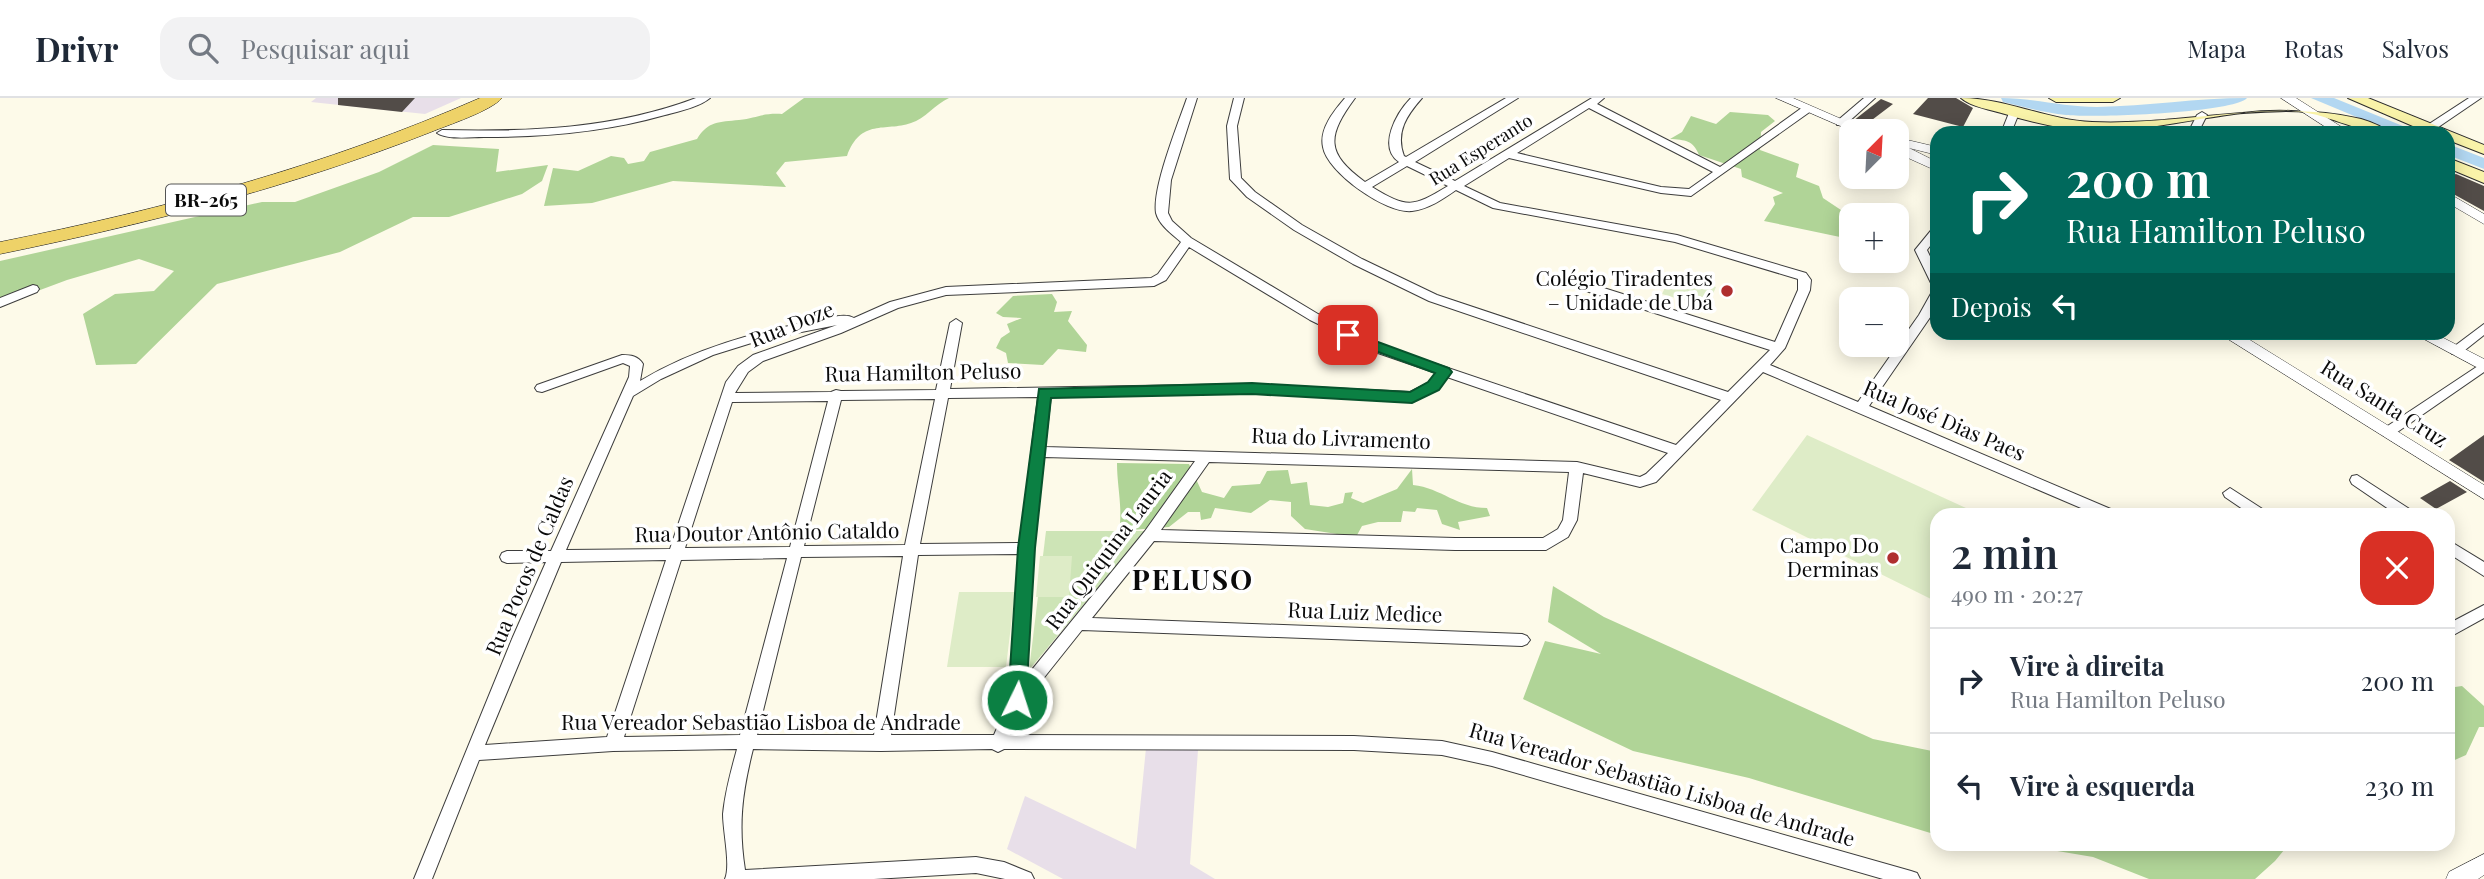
<!DOCTYPE html>
<html lang="pt">
<meta charset="utf-8">
<style>
body{margin:0;font-family:"Playfair Display",serif;background:#f2f2f3;color:#1f2937;height:100vh;display:flex;flex-direction:column;font-size:26px;white-space:nowrap}
*{box-sizing:border-box;margin:0}
p{font-size:23px;color:#747a83}
.icon{flex:none;width:38px;height:38px;fill:none;stroke:currentColor;stroke-width:2;stroke-linecap:round;stroke-linejoin:round}
.map{position:relative;flex:1;overflow:hidden}
.sheet{position:absolute;left:1930px;top:410px;width:525px;height:343px;display:flex;flex-direction:column;background:#fff;border-radius:21px;box-shadow:0 4px 18px #0003}
.sheet>*{flex:none}
.top-card{position:absolute;left:1930px;top:28px;width:525px;height:214px;border-radius:21px;box-shadow:0 4px 18px #0003;background:#00695c;color:#fff;overflow:hidden}
.needle{width:46px;rotate:24deg}
.fabs{position:absolute;left:1839px;top:21px;display:grid;gap:14px}
.fabs a{display:grid;place-items:center;width:70px;height:70px;border-radius:14px;background:#fff;box-shadow:0 4px 18px #0003;font-size:35px}
.pin{position:absolute;display:grid;place-items:center;width:60px;height:60px;color:#fff;margin:-30px;border-radius:14px;box-shadow:0 4px 10px #0006}
.me{position:absolute;width:77px;margin:-38px;rotate:4deg;stroke-linejoin:round;filter:drop-shadow(0 0 5px #0008)}
.turn{display:flex;align-items:center;gap:24px;height:147px;padding:0 21px;font-size:32px}
.turn .icon{width:91px;height:91px;stroke-width:2.5}
.turn b{display:block;font-size:49px;line-height:60px}
.then{display:flex;align-items:center;height:66px;padding:0 21px;background:#0003;gap:14px;font-size:26px}
.round{display:grid;place-items:center;flex:none;width:74px;height:74px;border-radius:21px;background:#f2f2f3}
.overview{display:flex;align-items:center;justify-content:space-between;height:119px;padding:0 21px}
h1{font-size:42px;font-weight:600;line-height:52px}
ul{padding:0;list-style:none}
li{display:flex;align-items:center;gap:21px;height:105px;padding:0 21px;border-top:2px solid #e0e1e3}
li div{flex:1}
li b{display:block;font-size:26px}
li em{font-style:normal}
header{display:flex;align-items:center;gap:42px;box-sizing:border-box;height:98px;padding:0 35px;background:#fff;border-bottom:2px solid #e0e1e3}
header strong{font-size:33px}
nav{display:flex;gap:38px;margin-inline-start:auto;font-size:24px}
.search{width:490px;height:63px;background:#f2f2f3;display:flex;align-items:center;gap:18px;box-sizing:border-box;padding:0 24px;border-radius:21px;color:#747a83;font-size:26px}
.map>svg:first-child{display:block}
</style>
<header>
<strong>Drivr</strong>
<div class="search"><svg class="icon" aria-label="search" viewBox="0 0 24 24"><circle cx="10" cy="10" r="6"/><path d="M15 15l6 6"/></svg>Pesquisar aqui</div>
<nav><a>Mapa</a><a>Rotas</a><a>Salvos</a></nav>
</header>
<div class="map">
<svg width="2484" height="781" viewBox="0 0 2484 781">
<rect width="100%" height="100%" fill="#fdfae9"/>
<!-- industrial -->
<path fill="#e8dfe9" d="M316,0H461L425,16L311,4Z
M1146,650L1198,652L1190,766L1215,781H1063L1007,751L1025,698L1136,751Z"/>
<!-- green -->
<path fill="#cde4b6" d="M1046,433H1145L1029,572Z"/>
<!-- forest -->
<path fill="#b0d497" d="M804,0H949C935,6 925,21 911,25C885,34 861,20 847,58L785,64L776,75L786,89L673,83L592,105L544,108L553,70L578,73L611,58L624,60L628,66L644,63L650,54L697,41C708,23 719,24 739,22C757,20 761,15 782,16Z
M1730,14L1768,17L1775,23L1761,34L1760,52L1799,66L1796,79L1819,88L1823,100L1844,114L1847,127L1840,139L1764,123L1775,106L1773,99L1783,95L1742,79L1741,71L1699,57C1693,42 1685,42 1670,41L1682,34L1691,18L1716,26Z
M433,47L499,51L496,74L548,67L542,83L522,96L449,119H413L340,154L217,186L136,266L96,267L83,216L115,196L154,193L174,173L139,161L67,182L0,207V163L262,104H295L379,74Z
M1052,196L1057,204L1054,214L1072,213L1068,223L1087,247L1086,254L1058,251L1043,267L1008,265L1006,255L996,250L1001,240L1010,234L1007,226L1022,220L1003,219L996,215L1013,198Z
M1117,365L1189,366L1202,394L1224,400L1232,388L1260,386L1267,373L1288,372L1291,386L1307,384L1310,407L1328,409L1343,405L1345,395L1353,394L1351,400L1363,405L1397,391L1412,371L1413,387C1441,390 1458,410 1487,410L1490,418L1458,424L1460,432L1442,426L1437,412L1417,410L1415,414L1403,413L1401,424H1378L1362,428L1356,439L1305,431L1291,418V404L1270,402L1251,415L1215,410L1211,420L1201,422L1200,414H1188L1169,429L1119,433C1123,410 1117,389 1117,365Z
M1553,488L1604,519L1873,641L1937,654V737L1749,680L1633,653L1523,601L1545,543L1601,556L1548,524Z
M2462,588L2484,608V629H2479L2466,657L2448,665V590Z
M2016,746H2289L2275,763L2255,781H2149L2093,759Z"/>
<!-- pitch -->
<path fill="#deecc7" d="M1671,177L1716,189L1707,209L1662,196Z
M1807,337L1979,416H1937V504L1752,412Z
M1040,458H1072L1069,499H1036Z
M959,494H1015L1006,569H947Z"/>
<g fill="none" stroke-linecap="round" stroke-linejoin="round">
<!-- river -->
<path fill="#b2d7f1" fill-rule="evenodd" d="M2001,0C2033,0 2064,9 2097,9C2147,8 2197,0 2247,0C2234,15 2092,20 2066,17C2045,15 2024,9 2003,4Z
M2311,0H2334L2420,35H2395Z
M2448,46L2484,60V71L2448,57Z"/>
</g>
<!-- building -->
<path fill="#524c48" d="M338,0H415L402,14L338,7Z
M1928,0H1956L1973,10L1963,29L1913,16Z
M1881,1L1893,6L1864,28L1853,23Z
M2456,76L2484,88V113L2448,93V78Z
M2484,337V384L2449,362Z
M2450,383L2467,394L2436,411L2420,400Z"/>
<g fill="none" stroke-linecap="round" stroke-linejoin="round">
<defs>
<path id="minor" d="M696,0H710C699,9 680,13 665,17C606,34 545,39 484,39C471,39 447,42 437,35L442,32C529,34 614,31 696,0Z
M1187,0H1197L1171,82L1168,115L1172,123L1191,140L1318,216L1383,248L1676,347L1721,302L1429,203L1353,166L1294,132L1247,99L1230,81L1227,28L1234,0H1244L1237,28L1241,80L1255,94L1302,127L1362,161L1437,197L1728,294L1770,252L1583,192L1581,189L1583,186H1591L1775,244L1798,192V181L1675,144L1493,110L1456,92C1443,101 1429,111 1412,113C1386,116 1327,74 1323,49C1319,31 1334,13 1345,0H1355C1327,38 1325,55 1365,84L1399,64C1377,49 1397,14 1411,0H1422C1407,17 1395,34 1404,58L1406,59L1506,0H1518L1415,64L1455,83L1592,0H1604L1597,6L1720,69L1803,9H1811V13L1691,98L1661,95L1509,60L1464,88L1500,105L1677,137L1806,175L1811,182L1810,192L1785,250L1770,267L1858,304L1919,217L1933,192L1937,191V206L1931,218L1869,308L2113,412L2115,416H2095L1763,274L1656,384L1640,389L1583,375L1577,422L1568,439L1546,452H1455L1154,443L1092,520L1522,536L1527,538L1530,542L1527,546L1522,548L1082,532L1023,606L1010,637L1354,638L1442,643L1492,654L1911,773L1917,775L1920,781H1883L1492,668L1442,657L1354,652L1004,651L998,654L992,651L881,653L753,651C742,695 738,727 745,772L976,759L1004,764L1031,775L1034,781H1005L976,775L874,781H725C731,767 723,734 723,716C725,694 731,673 737,651L613,653L479,662L432,781H414L512,541L546,464L507,465L502,463L500,459L502,455L507,453H551L629,279L630,268L623,265L542,294L537,293L535,290L537,287L622,257C631,257 638,258 643,266L640,283C695,250 755,234 818,222C829,220 845,215 854,220L890,204L946,189L1151,180L1158,176L1181,144C1172,136 1159,127 1156,115C1152,90 1178,26 1187,0ZM1589,10L1713,74L1689,91L1661,89L1517,55ZM1407,68L1448,88C1413,109 1408,111 1372,89ZM1189,149L1310,222L1375,254L1436,275L1428,285L1410,294L1252,286L950,291L962,225L956,221L950,225L936,292L841,293L836,292L831,294L735,295L748,274L763,263L841,235L898,210L946,197L1154,188L1166,182ZM837,227L753,257L738,268L726,284L670,451L566,452L633,298L661,281L713,257L761,242ZM1447,279L1668,355L1646,376L1640,379L1577,364L1045,349L1051,298L1252,294L1412,304L1438,291ZM1038,299L1020,445L920,446L948,300ZM935,301L905,447L804,448L841,302ZM828,303L790,449L685,450L732,304ZM1044,359L1195,363L1145,433L1026,579L1034,450ZM1209,364L1569,374L1563,422L1558,431L1543,440H1455L1161,432ZM1019,456L1009,602L994,637H891L918,457ZM903,458L874,637H757L801,459ZM787,460L740,637L624,639L681,462ZM666,462L607,639L485,647L561,464Z
M1864,0H1875L1845,27H1837V23Z
M2469,0H2481L2434,32H2426V28Z
M2014,12L2019,15L2011,35H2001L2009,15Z
M2202,14L2207,17L2198,35H2188L2197,17Z
M1937,129V139L1927,152L1937,173V189L1931,185L1915,152L1933,130Z
M33,187L37,188L39,191L37,194L0,209V200Z
M2484,226V237L2460,256H2452L2450,253L2452,250Z
M2484,264V274L2393,337H2383L2381,334L2383,331Z
M2357,377L2411,412L2413,416H2396L2352,386L2350,382L2352,378Z
M2230,390L2264,412L2266,416H2250L2225,399L2223,395Z
M2448,442L2484,464V478L2448,455Z
M2484,507V520L2448,540V526Z"/>
<path id="tertiary" d="M1776,0H1793L1869,33H1852Z
M2281,0H2296L2351,35H2335Z
M1903,41L1937,49V57L1909,50L1937,64V73L1897,55V44Z
M2448,95L2484,116V126L2448,105Z
M2217,234H2237L2484,387V401Z
M2411,234H2432L2484,261V273Z
M2484,756V777L2478,781H2446L2449,774Z"/>
<path id="secondary" d="M1961,0C2005,0 2047,22 2092,24C2184,28 2271,0 2361,21C2371,24 2382,28 2389,35C2355,35 2326,14 2291,13C2225,10 2161,34 2095,33C2064,32 2034,25 2005,16C1992,12 1971,9 1961,0Z
M2049,0H2120L2113,4H2056Z
M2348,0H2368L2484,47V56L2448,42V35H2429Z
M2448,60L2484,74V85L2448,70Z"/>
<path id="primary" d="M480,0H502C491,13 448,27 431,34C291,89 147,126 0,156V144C165,111 325,68 480,0Z"/>
</defs>
<!-- minor casing -->
<use href="#minor" stroke="#3d3d3d" stroke-width="2"/>
<!-- tertiary casing -->
<use href="#tertiary" stroke="#3d3d3d" stroke-width="1"/>
<!-- secondary casing -->
<use href="#secondary" stroke="#2c2c2c" stroke-width="2"/>
<!-- primary casing -->
<use href="#primary" stroke="#1b1b1b" stroke-width="1"/>
<!-- minor -->
<use href="#minor" fill="#fff" fill-rule="evenodd"/>
<!-- tertiary -->
<use href="#tertiary" fill="#fff" fill-rule="evenodd"/>
<!-- secondary -->
<use href="#secondary" fill="#f9f3a9" fill-rule="evenodd"/>
<!-- primary -->
<use href="#primary" fill="#eed268" fill-rule="evenodd"/>
</g>
<!-- route -->
<path fill="#0b8043" stroke="#07532c" stroke-width="2" d="M1348,233L1449,270L1452,274L1439,292L1412,305L1252,296L1051,300L1035,450L1026,602L1024,607H1011L1008,602L1018,450L1039,291L1252,285L1410,294L1428,284L1435,275L1343,241V234Z"/>
<!-- markers -->
<g fill="#af2e2f" stroke="#fff" stroke-width="2.5">
<circle cx="1727" cy="193" r="7"/>
<circle cx="1893" cy="460" r="7"/>
</g>
<g text-anchor="middle" stroke-width="7" stroke-linejoin="round" paint-order="stroke">
<!-- far-street labels -->
<g font-size="18" fill="#0a0a0a" stroke="#fff">
<text transform="translate(1481 52) rotate(-32)" y="6">Rua Esperanto</text>
</g>
<!-- shield labels -->
<rect fill="#fff" stroke="#545454" stroke-width="2" x="166" y="86.5" width="80" height="31" rx="5"/>
<g font-size="19" font-weight="bold" fill="#0a0a0a">
<text x="206" y="109">BR-265</text>
</g>
<!-- poi labels -->
<g font-size="21" fill="#0a0a0a" stroke="#fff" text-anchor="end">
<text x="1713" y="188">Colégio Tiradentes<tspan x="1713" dy="24">– Unidade de Ubá</tspan></text>
<text x="1879" y="455">Campo Do<tspan x="1879" dy="24">Derminas</tspan></text>
</g>
<!-- street labels -->
<g font-size="21" fill="#0a0a0a" stroke="#fff">
<text transform="translate(792 227) rotate(-22)" y="7">Rua Doze</text>
<text transform="translate(923 275) rotate(-1)" y="7">Rua Hamilton Peluso</text>
<text transform="translate(2384 306) rotate(32)" y="7">Rua Santa Cruz</text>
<text transform="translate(1944 323) rotate(23)" y="7">Rua José Dias Paes</text>
<text transform="translate(1341 341) rotate(2)" y="7">Rua do Livramento</text>
<text transform="translate(767 435) rotate(-1)" y="7">Rua Doutor Antônio Cataldo</text>
<text transform="translate(1109 452) rotate(-53)" y="7">Rua Quiquina Lauria</text>
<text transform="translate(530 468) rotate(-67)" y="7">Rua Pocos de Caldas</text>
<text transform="translate(1365 515) rotate(2)" y="7">Rua Luiz Medice</text>
<text x="761" y="632">Rua Vereador Sebastião Lisboa de Andrade</text>
<text transform="translate(1662 687) rotate(16)" y="7">Rua Vereador Sebastião Lisboa de Andrade</text>
</g>
<!-- district labels -->
<g font-size="28" font-weight="bold" letter-spacing="2" fill="#0a0a0a" stroke="#fff">
<text x="1193" y="492">PELUSO</text>
</g>
</g>
</svg>
<div class="fabs">
<a><svg class="needle" viewBox="-14 -14 28 28"><path d="M0-13l5 13h-10z" fill="#e53935"/><path d="M0 13l5-13h-10z" fill="#747a83"/></svg></a>
<a>+</a>
<a>−</a>
</div>
<div class="pin" style="left:1348px;top:237px;background:#d93025"><svg class="icon" aria-label="arrive" viewBox="0 0 24 24"><path d="M6 21V4h12l-3 4 3 4H6"/></svg></div>
<svg class="me" style="left:1017px;top:602px" viewBox="-20 -20 40 40"><circle r="17" fill="#0b8043" stroke="#fff" stroke-width="3"/><path d="M0-11L8 9 0 5-8 9z" fill="#fff"/></svg>
<div class="top-card">
<div class="turn"><svg class="icon" aria-label="right" viewBox="0 0 24 24"><path d="M7 20v-9h11M14 6l5 5-5 5"/></svg><div><b>200 m</b>Rua Hamilton Peluso</div></div>
<div class="then">Depois<svg class="icon" aria-label="left" viewBox="0 0 24 24"><path d="M17 20v-9H6M10 6l-5 5 5 5"/></svg></div>
</div>
<section class="sheet">
<div class="overview"><div><h1>2 min</h1><p>490 m · 20:27</p></div><a class="round" style="background:#d93025;color:#fff"><svg class="icon" aria-label="close" viewBox="0 0 24 24"><path d="M6 6l12 12M18 6L6 18"/></svg></a></div>
<ul>
<li><svg class="icon" aria-label="right" viewBox="0 0 24 24"><path d="M7 20v-9h11M14 6l5 5-5 5"/></svg><div><b>Vire à direita</b><p>Rua Hamilton Peluso</p></div><em>200 m</em></li>
<li><svg class="icon" aria-label="left" viewBox="0 0 24 24"><path d="M17 20v-9H6M10 6l-5 5 5 5"/></svg><div><b>Vire à esquerda</b></div><em>230 m</em></li>
</ul>
</section>
</div>
